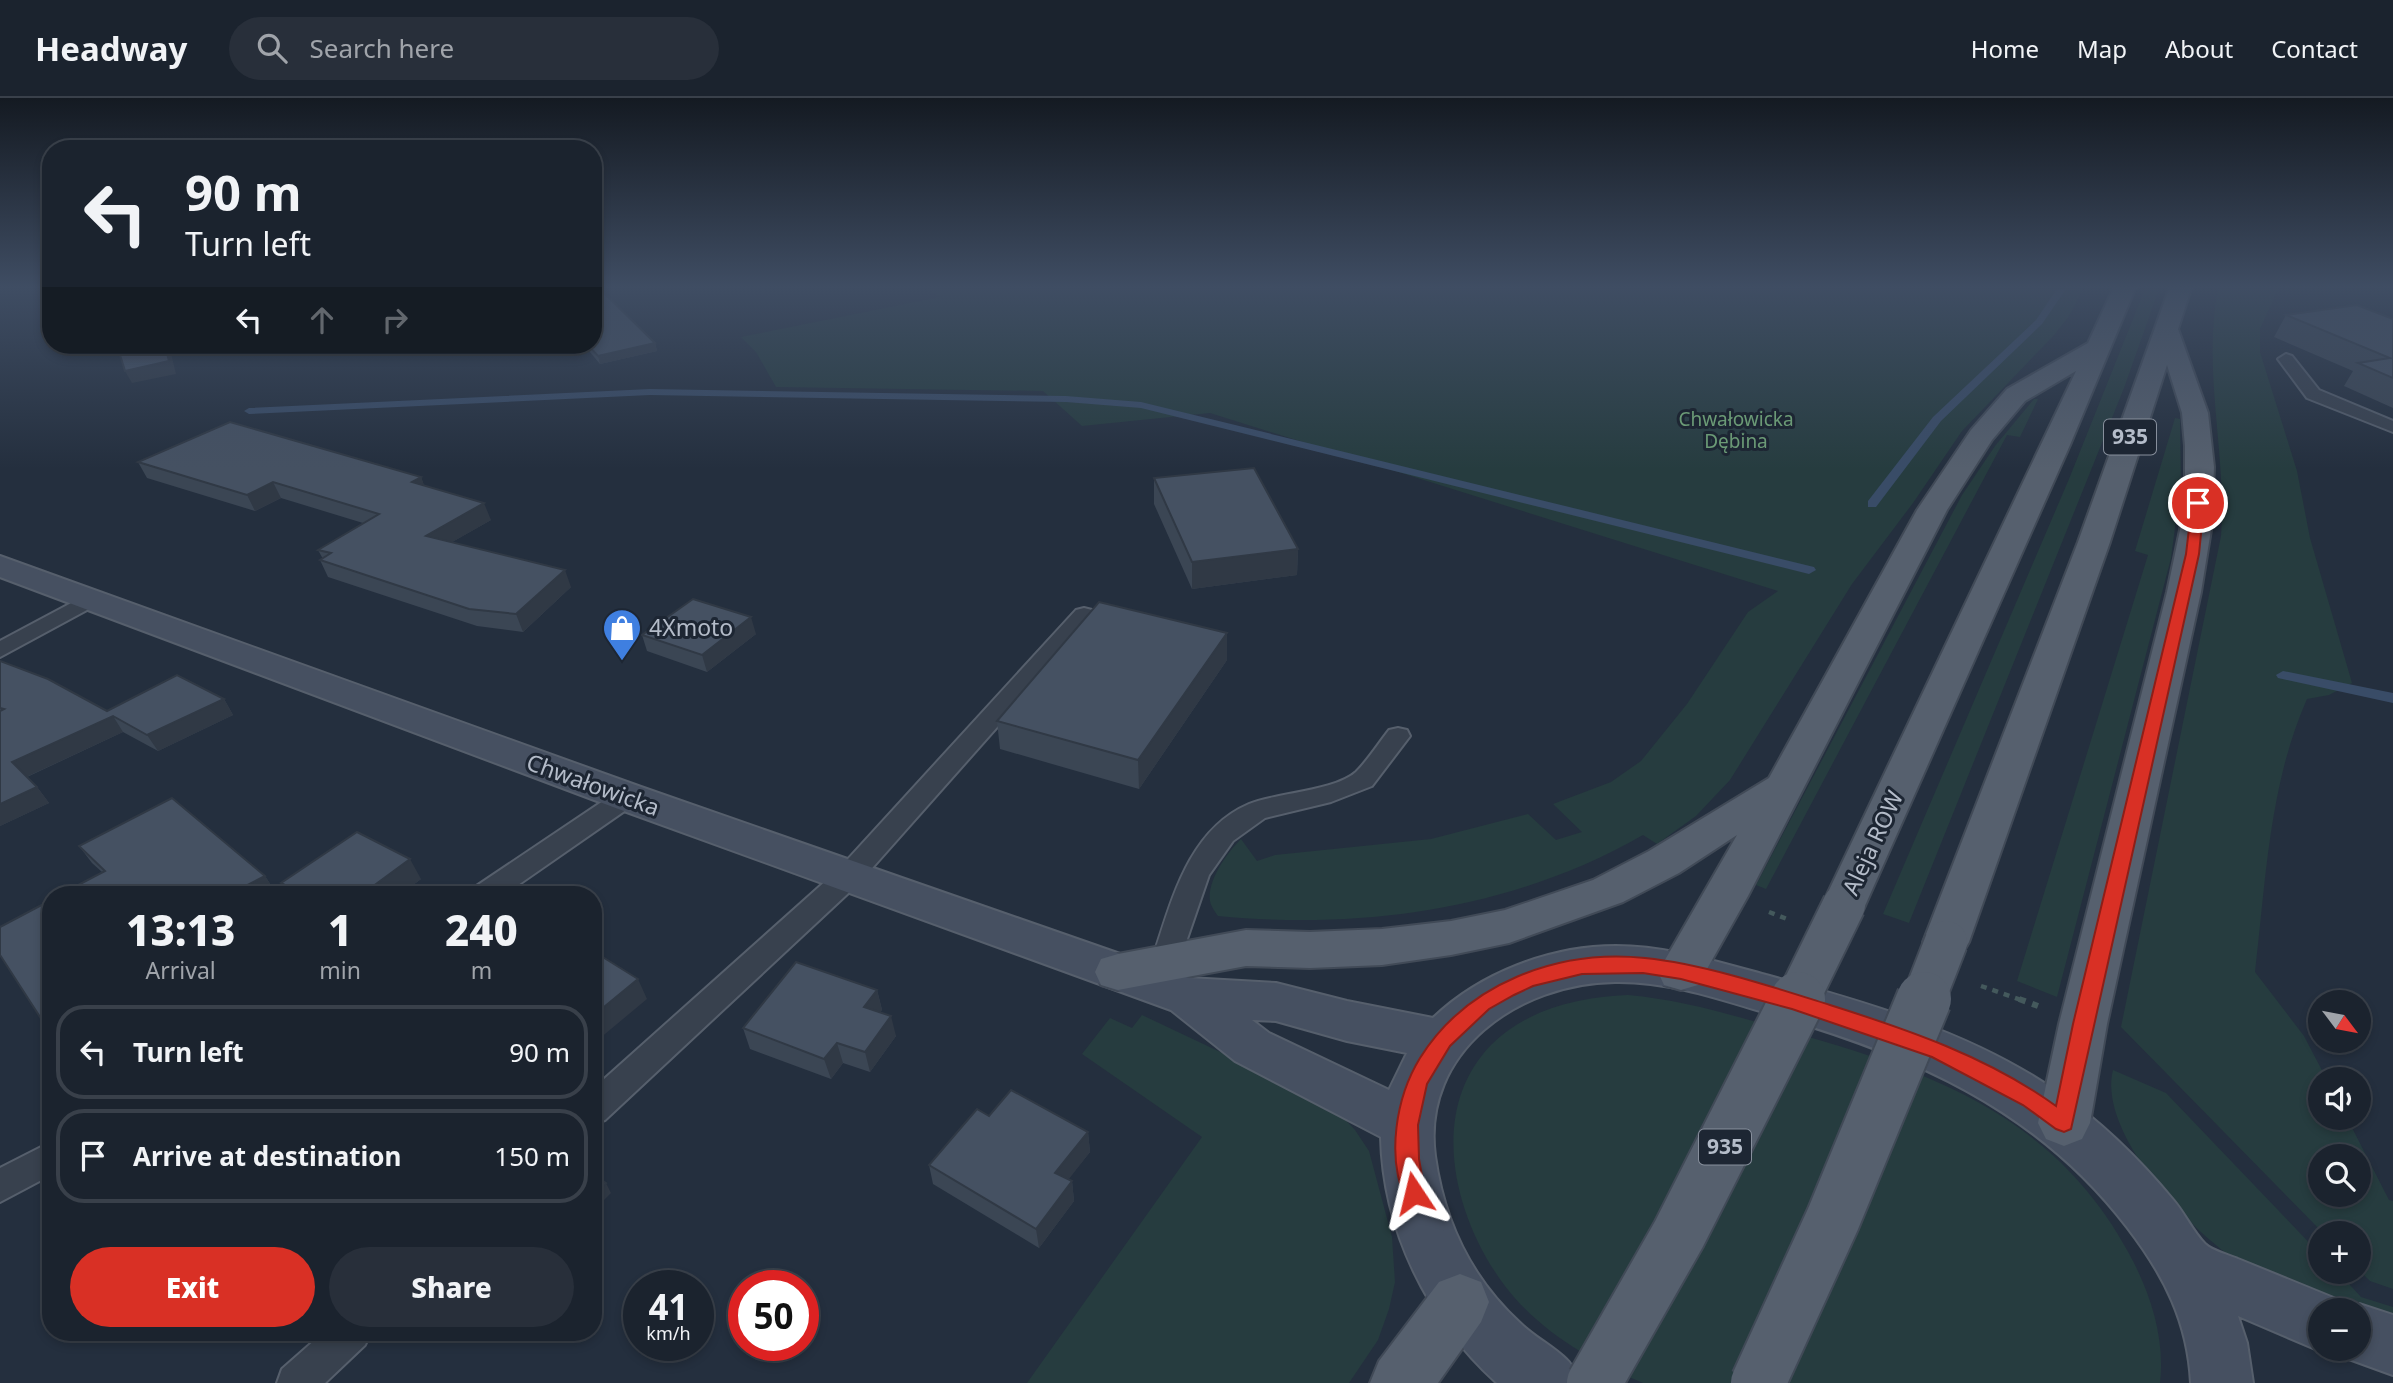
<!DOCTYPE html>
<meta charset="utf-8">
<style>
body{margin:0;font-family:"Noto Sans",sans-serif;background:#282f3a;color:#f1f3f6;height:100vh;display:flex;flex-direction:column;font-size:26px;white-space:nowrap}
*{box-sizing:border-box;margin:0}
p{font-size:23px;color:#a0a4aa}
.icon{flex:none;width:38px;height:38px;fill:none;stroke:currentColor;stroke-width:2;stroke-linecap:round;stroke-linejoin:round}
.map{position:relative;flex:1;overflow:hidden}
.details{position:absolute;left:42px;top:788px;width:560px;height:455px;display:flex;flex-direction:column;background:#1b232e;border-radius:28px;box-shadow:0 4px 10px #0003,0 0 0 2px #39404a}
.details>*{flex:none}
.top-card{position:absolute;left:42px;top:42px;width:560px;height:214px;border-radius:28px;box-shadow:0 4px 10px #0003,0 0 0 2px #39404a;background:#1b232e;color:#f1f3f6;overflow:hidden}
.needle{width:46px;rotate:122deg}
.fabs{position:absolute;left:2308px;top:892px;display:grid;gap:14px}
.fabs a{display:grid;place-items:center;width:63px;height:63px;border-radius:50%;background:#1b232e;box-shadow:0 4px 10px #0003,0 0 0 2px #39404a;font-size:35px}
.speed{position:absolute;left:623px;top:1172px;display:flex;gap:14px;font-size:35px;font-weight:700;text-align:center}
.speed>*{display:grid;place-content:center;width:91px;height:91px;border-radius:50%;background:#1b232e;box-shadow:0 4px 10px #0003,0 0 0 2px #39404a;line-height:1}
.speed small{font-size:18px;font-weight:400}
.speed .limit{border:10px solid #d22;background:#fff;color:#111}
.pin{position:absolute;display:grid;place-items:center;width:60px;height:60px;color:#fff;margin:-30px;border:4px solid #fff;border-radius:50%;box-shadow:0 2px 7px #0007}
.me{position:absolute;width:77px;margin:-38px;rotate:350deg;stroke-linejoin:round;filter:drop-shadow(0 0 5px #0008)}
.turn{display:flex;align-items:center;gap:24px;height:147px;padding:0 28px;font-size:32px}
.turn .icon{width:91px;height:91px;stroke-width:2.5}
.turn b{display:block;font-size:49px;line-height:60px}
.lanes{display:flex;align-items:center;height:66px;padding:0 28px;background:#0003;justify-content:center;gap:35px;direction:ltr}
.lanes .off{opacity:.35}
.eta{display:flex;justify-content:space-evenly;align-items:center;height:119px;text-align:center}
.eta b{font-size:42px;font-weight:800;line-height:49px}
.cta{display:flex;gap:14px;margin-top:auto;padding:14px 28px}
.cta a{flex:1;height:80px;border-radius:42px;background:#d93025;color:#fff;font-size:28px;font-weight:800;line-height:80px;text-align:center}
.cta a+a{background:#282f3a;color:#f1f3f6}
ul{padding:0;list-style:none}
li{display:flex;align-items:center;gap:21px;height:94px;margin:0 14px 10px;padding:0 14px;border:4px solid #39404a;border-radius:28px}
li div{flex:1}
li b{display:block;font-size:26px}
li em{font-style:normal}
header{display:flex;align-items:center;gap:42px;box-sizing:border-box;height:98px;padding:0 35px;background:#1b232e;border-bottom:2px solid #39404a}
header strong{font-size:33px}
nav{display:flex;gap:38px;margin-inline-start:auto;font-size:24px}
.search{width:490px;height:63px;background:#282f3a;display:flex;align-items:center;gap:18px;box-sizing:border-box;padding:0 24px;border-radius:38px;color:#a0a4aa;font-size:26px}
.map>svg:first-child{display:block}
</style>
<header>
<strong>Headway</strong>
<div class="search"><svg class="icon" aria-label="search" viewBox="0 0 24 24"><circle cx="10" cy="10" r="6"/><path d="M15 15l6 6"/></svg>Search here</div>
<nav><a>Home</a><a>Map</a><a>About</a><a>Contact</a></nav>
</header>
<div class="map">
<svg width="2393" height="1285" viewBox="0 0 2393 1285">
<rect width="100%" height="100%" fill="#242f3e"/>
<!-- green -->
<path fill="#263c3f" fill-rule="evenodd" d="M929,191H2083L2069,218L2055,236L1962,333L1913,405L1852,486L1730,682L1696,718L1657,746L1643,737C1514,811 1365,832 1218,818C1215,814 1211,808 1210,803C1207,782 1228,754 1241,741L1257,763L1275,757L1431,741L1528,716L1556,742L1582,734L1553,706L1611,684L1641,663L1687,606L1748,514L1778,493L1210,315L1082,328L1043,293L776,289L756,254L741,239L940,199Z
M2145,191H2159L2124,290L1909,825L1883,816L2069,381Z
M2218,191H2278L2260,231V254L2297,373L2310,440L2352,585L2329,597L2307,601C2269,687 2266,782 2255,874L2304,938L2327,982H2320V1020H2347L2389,1102L2393,1103V1191L2370,1183L2359,1172V1136H2324L2121,929L2221,438C2227,356 2202,273 2218,191ZM2320,1059H2359V1097H2320Z
M2034,301H2038L2020,339L2007,337L1766,791L1756,787L1962,397L1995,348Z
M2175,320L2180,321L2181,385L2171,460L2057,899L2017,883L2148,457L2135,453Z
M1628,897C1684,902 1735,918 1788,933C1933,974 2059,1019 2133,1163C2152,1200 2165,1243 2160,1285H1643C1592,1264 1539,1233 1505,1188C1455,1122 1426,1014 1491,947C1527,911 1579,899 1628,897Z
M1142,917L1292,988L1337,1013L1355,1032L1369,1053L1392,1139L1395,1184L1389,1211L1378,1242L1349,1285H1027L1202,1039L1082,956L1110,920L1132,930Z
M2113,972L2166,995L2320,1156V1174H2338L2361,1199L2393,1209V1228L2359,1213H2346C2311,1197 2272,1184 2239,1164C2190,1133 2097,1034 2113,972Z"/>
<g fill="none" stroke-linecap="round" stroke-linejoin="round">
<!-- stream -->
<path fill="#394c67" fill-rule="evenodd" d="M2057,191H2066L2042,226L1941,323L1876,409H1868V403L1933,319L2036,222Z
M650,291L1066,298L1141,304L1814,469L1816,472L1809,476L1141,310L1066,304L650,297L249,316L244,313L249,310Z
M2283,573L2393,595V605L2278,580L2276,577Z"/>
<defs>
<path id="service" d="M2286,256L2292,258L2319,292L2393,323V334L2307,300L2278,261Z
M90,495L98,496L101,501L98,506L0,559V543Z
M1084,510L1092,512L1095,517L1092,522L858,786L605,1022L593,1026V991L838,772L1076,512Z
M1398,630L1407,632L1410,638L1372,688L1331,704L1265,720L1233,743L1209,777L1176,873L1166,876L1156,873L1151,865C1171,807 1186,733 1249,706C1275,695 1335,693 1356,674C1368,662 1378,646 1389,632Z
M627,690L636,693L640,699L636,705L505,796H471L475,789L618,693Z
M51,1044V1077L0,1104V1070Z
M324,1234H371L365,1247L325,1285H277L282,1271Z"/>
<path id="secondary" d="M0,458L641,689L1189,880L1276,885L1347,903L1433,920C1480,875 1550,848 1616,848C1667,848 1717,864 1766,877C1867,905 1972,934 2059,995C2103,1025 2140,1062 2174,1103C2185,1116 2193,1134 2205,1146C2212,1153 2229,1157 2238,1161C2272,1175 2307,1189 2341,1203L2345,1212L2359,1206L2393,1217V1277L2338,1257L2336,1251H2359V1213H2320V1251H2325L2320,1253L2238,1218L2247,1245L2253,1285H2191C2188,1224 2164,1177 2127,1129C2035,1009 1911,957 1770,916C1720,901 1668,883 1615,884C1519,885 1421,953 1435,1058C1444,1123 1471,1180 1520,1225C1534,1239 1553,1248 1567,1262C1573,1267 1575,1277 1579,1285H1497C1428,1223 1383,1132 1381,1039L1235,963L1171,912L613,709L0,479ZM1252,922L1276,923L1347,943L1407,955L1389,992L1269,935Z"/>
<path id="primary" d="M2113,191H2135L2070,347L1860,819L1844,823L1828,819L1822,807L2076,273L2025,303L1992,342L1947,412L1748,798L1698,887L1681,892L1664,887L1658,874L1737,737L1679,775L1623,804L1509,845L1451,857L1382,867L1310,870L1246,868L1118,892L1101,887L1095,874L1101,861L1118,856L1246,832L1310,834L1382,831L1451,823L1505,812L1593,782L1649,753L1769,680L1917,412L1971,332L2007,291L2088,245Z
M2169,191H2191L2178,231L2208,315L2214,369L2211,432L2201,494L2107,926L2090,1025L2082,1041L2064,1048L2046,1041L2038,1025L2059,926L2167,494L2180,432L2185,390V348L2182,315L2167,267L2110,444L1969,844L1962,856L1946,861L1930,856L1923,844L2078,444Z
M1460,1176L1481,1184L1489,1204L1481,1224L1438,1285H1370L1379,1263L1439,1184Z"/>
</defs>
<!-- service casing -->
<use href="#service" stroke="#565f6c" stroke-width="4"/>
<!-- secondary casing -->
<use href="#secondary" stroke="#565f6c" stroke-width="4"/>
<!-- primary casing -->
<use href="#primary" stroke="#414a57" stroke-width="4"/>
<!-- path-far1 -->
<path stroke="#44595c" stroke-width="4.5" stroke-dasharray="6 6" stroke-linecap="butt" d="M1769,814L1787,821
M1981,888L2024,903"/>
<!-- path -->
<path stroke="#44595c" stroke-width="6" stroke-dasharray="7 7" stroke-linecap="butt" d="M2019,901L2038,908"/>
<!-- service -->
<use href="#service" fill="#38414e" fill-rule="evenodd"/>
<!-- secondary -->
<use href="#secondary" fill="#465061" fill-rule="evenodd"/>
<!-- primary -->
<use href="#primary" fill="#56606e" fill-rule="evenodd"/>
<defs>
<path id="primary-bridge-far1" d="M1797,903L1844,807
M1923,903L1946,844"/>
<path id="primary-bridge" d="M1594,1285L1679,1136L1798,901
M1758,1285L1833,1121L1924,901"/>
</defs>
<!-- primary-bridge-far1 casing -->
<use href="#primary-bridge-far1" stroke="#414a57" stroke-width="46" stroke-linecap="butt"/>
<!-- primary-bridge casing -->
<use href="#primary-bridge" stroke="#414a57" stroke-width="58" stroke-linecap="butt"/>
<!-- primary-bridge-far1 -->
<use href="#primary-bridge-far1" stroke="#56606e" stroke-width="42"/>
<!-- primary-bridge -->
<use href="#primary-bridge" stroke="#56606e" stroke-width="54"/>
</g>
<!-- wall -->
<path fill="#3b4654" d="M2286,217L2393,221V310L2344,288L2353,273L2274,239Z
M655,245L657,253L600,266L584,247Z
M138,364L421,379L424,388L491,422L452,444L571,489L523,534L477,528L328,479L320,462L323,461L318,452L363,425L281,400L255,413L147,380Z
M1154,380L1298,451L1297,477L1192,491L1154,406Z
M756,536L707,574L647,553L642,537Z
M1227,562L1139,691L1000,651L997,623Z
M0,563L107,613L224,601L233,617L158,653L123,634L27,679L37,689L49,705L0,728Z
M79,748L265,778L276,795L102,774L92,765Z
M421,781L401,796H289L281,785Z
M877,892L882,912L880,914L896,938L870,974L843,965L831,981L750,951L743,930Z
M989,1018L1088,1034L1090,1054L1068,1081L1072,1083L1074,1103L1039,1150L933,1086L929,1067Z"/>
<!-- shaded-wall -->
<path fill="#303945" d="M655,245L657,253L600,266L598,258Z
M165,247H169L176,276L132,285L125,273Z
M270,247H309L273,254Z
M421,379L427,395L412,384Z
M273,384L281,400L255,413L247,397Z
M484,405L491,422L433,455L426,438Z
M1298,451L1297,477L1192,491V464Z
M565,472L571,489L523,534L516,516Z
M751,519L756,536L707,574L702,557Z
M1227,535V562L1139,691L1138,662Z
M224,601L233,617L158,653L147,637Z
M113,618L123,634L24,680L12,664Z
M37,689L49,705L0,728V706Z
M410,761L421,781L401,796H376V786Z
M265,778L276,795L273,796H230Z
M638,881L647,901L593,946V918Z
M877,892L882,912L870,929L864,909Z
M891,918L896,938L870,974L865,954Z
M837,945L843,965L831,981L824,961Z
M1088,1034L1090,1054L1058,1095L1055,1075Z
M1072,1083L1074,1103L1039,1150L1036,1131Z
M606,1085L611,1095L593,1113V1097Z"/>
<!-- building -->
<path fill="#455162" stroke="#303945" stroke-width="2" d="M593,191H600L655,245L598,258L588,247H593Z
M2357,207L2393,221V280L2358,265L2390,260L2286,217Z
M117,247H165L169,263L125,273Z
M230,324L421,379L412,384L484,405L426,438L565,472L516,516L469,511L320,462L331,455L318,452L379,416L273,384L247,397L138,364Z
M1254,370L1298,451L1192,464L1154,380Z
M693,501L751,519L702,557L642,537Z
M1099,504L1227,535L1138,662L997,623Z
M0,563L48,581L107,613L177,577L224,601L147,637L113,618L12,664L37,689L0,706V613L4,611L0,610Z
M172,700L265,778L230,796H61L105,773L79,748Z
M357,734L410,761L376,786L385,790L376,796H302L281,785Z
M51,802V936L0,857V829Z
M593,853L638,881L593,918Z
M796,864L877,892L864,909L891,918L865,954L837,945L824,961L743,930Z
M1011,992L1088,1034L1055,1075L1072,1083L1036,1131L929,1067L977,1011L989,1018Z
M593,1076L606,1085L593,1097Z"/>
<!-- sky -->
<linearGradient id="sky" x2="0" y2="1"><stop stop-color="#141a22"/><stop offset="0.51" stop-color="#3f4d63"/><stop offset="1" stop-color="#3f4d63" stop-opacity="0"/></linearGradient>
<rect width="2393" height="371" fill="url(#sky)"/>
<!-- route -->
<path fill="#d93025" stroke="#8d1f18" stroke-width="2" d="M2198,401L2204,405L2199,456L2071,1031L2064,1034L2056,1031L2023,1007L1932,959L1792,911L1681,881L1643,875L1582,876L1533,888L1514,897L1489,911L1450,948L1427,986L1418,1027L1419,1061L1425,1095L1422,1102L1414,1105L1406,1102C1386,1059 1396,999 1420,960C1467,885 1558,851 1645,860C1704,866 1773,889 1830,907C1909,932 1988,959 2056,1008L2073,926L2186,456L2192,405Z"/>
<!-- icons -->
<defs>
<symbol id="shop-pin" viewBox="-11 -11 22 30"><path d="M0 17L-7.5 6A9.5 9.5 0 1 1 7.5 6Z" fill="#3f7fe0" stroke="#1d2633"/><path d="M-5-2.5h2.3a2.7 3.5 0 0 1 5.4 0H5L5.5 6h-11ZM-1.5-2.5h3a1.5 2.3 0 0 0-3 0Z" fill="#fff"/></symbol>
</defs>
<g fill-rule="evenodd">
<use href="#shop-pin" x="600" y="508" width="44" height="60"/>
</g>
<g text-anchor="middle" stroke-width="6" stroke-linejoin="round" paint-order="stroke">
<!-- far-park labels -->
<g font-size="19" fill="#6b9a76" stroke="#1d2633">
<text x="1736" y="328">Chwałowicka<tspan x="1736" dy="22">Dębina</tspan></text>
</g>
<!-- shield labels -->
<g fill="#1d2633" stroke="#878f9c" stroke-width="2">
<rect x="2104" y="321.5" width="52" height="35" rx="5"/>
<rect x="1699" y="1031.5" width="52" height="35" rx="5"/>
</g>
<g font-size="21" font-weight="bold" fill="#b4bcc9">
<text x="2130" y="346">935</text>
<text x="1725" y="1056">935</text>
</g>
<!-- poi labels -->
<g font-size="23" fill="#b4bcc9" stroke="#1d2633" text-anchor="start">
<text x="649" y="538">4Xmoto</text>
</g>
<!-- street labels -->
<g font-size="23" fill="#b4bcc9" stroke="#1d2633">
<text transform="translate(593 687) rotate(20)" y="8">Chwałowicka</text>
<text transform="translate(1873 745) rotate(-65)" y="8">Aleja ROW</text>
</g>
</g>
</svg>
<div class="fabs">
<a><svg class="needle" viewBox="-14 -14 28 28"><path d="M0-13l5 13h-10z" fill="#e53935"/><path d="M0 13l5-13h-10z" fill="#a0a4aa"/></svg></a>
<a><svg class="icon" aria-label="sound" viewBox="0 0 24 24"><path d="M4 9h4l5-4v14l-5-4H4zM17 9q2 3 0 6"/></svg></a>
<a><svg class="icon" aria-label="search" viewBox="0 0 24 24"><circle cx="10" cy="10" r="6"/><path d="M15 15l6 6"/></svg></a>
<a>+</a>
<a>−</a>
</div>
<div class="speed"><div>41<small>km/h</small></div><div class="limit">50</div></div>
<div class="pin" style="left:2198px;top:405px;background:#d93025"><svg class="icon" aria-label="arrive" viewBox="0 0 24 24"><path d="M6 21V4h12l-3 4 3 4H6"/></svg></div>
<svg class="me" style="left:1414px;top:1095px" viewBox="-20 -20 40 40"><path d="M0-17L14 15 0 8-14 15z" fill="#d93025" stroke="#fff" stroke-width="4"/></svg>
<div class="top-card">
<div class="turn"><svg class="icon" aria-label="left" viewBox="0 0 24 24"><path d="M17 20v-9H6M10 6l-5 5 5 5"/></svg><div><b>90 m</b>Turn left</div></div>
<div class="lanes"><svg class="icon" aria-label="left" viewBox="0 0 24 24"><path d="M17 20v-9H6M10 6l-5 5 5 5"/></svg><svg class="icon off" aria-label="ahead" viewBox="0 0 24 24"><path d="M12 20V5M6 11l6-6 6 6"/></svg><svg class="icon off" aria-label="right" viewBox="0 0 24 24"><path d="M7 20v-9h11M14 6l5 5-5 5"/></svg></div>
</div>
<section class="details">
<div class="eta">
<div><b>13:13</b><p>Arrival</p></div>
<div><b>1</b><p>min</p></div>
<div><b>240</b><p>m</p></div>
</div>
<ul>
<li><svg class="icon" aria-label="left" viewBox="0 0 24 24"><path d="M17 20v-9H6M10 6l-5 5 5 5"/></svg><div><b>Turn left</b></div><em>90 m</em></li>
<li><svg class="icon" aria-label="arrive" viewBox="0 0 24 24"><path d="M6 21V4h12l-3 4 3 4H6"/></svg><div><b>Arrive at destination</b></div><em>150 m</em></li>
</ul>
<div class="cta"><a>Exit</a><a>Share</a></div>
</section>
</div>
